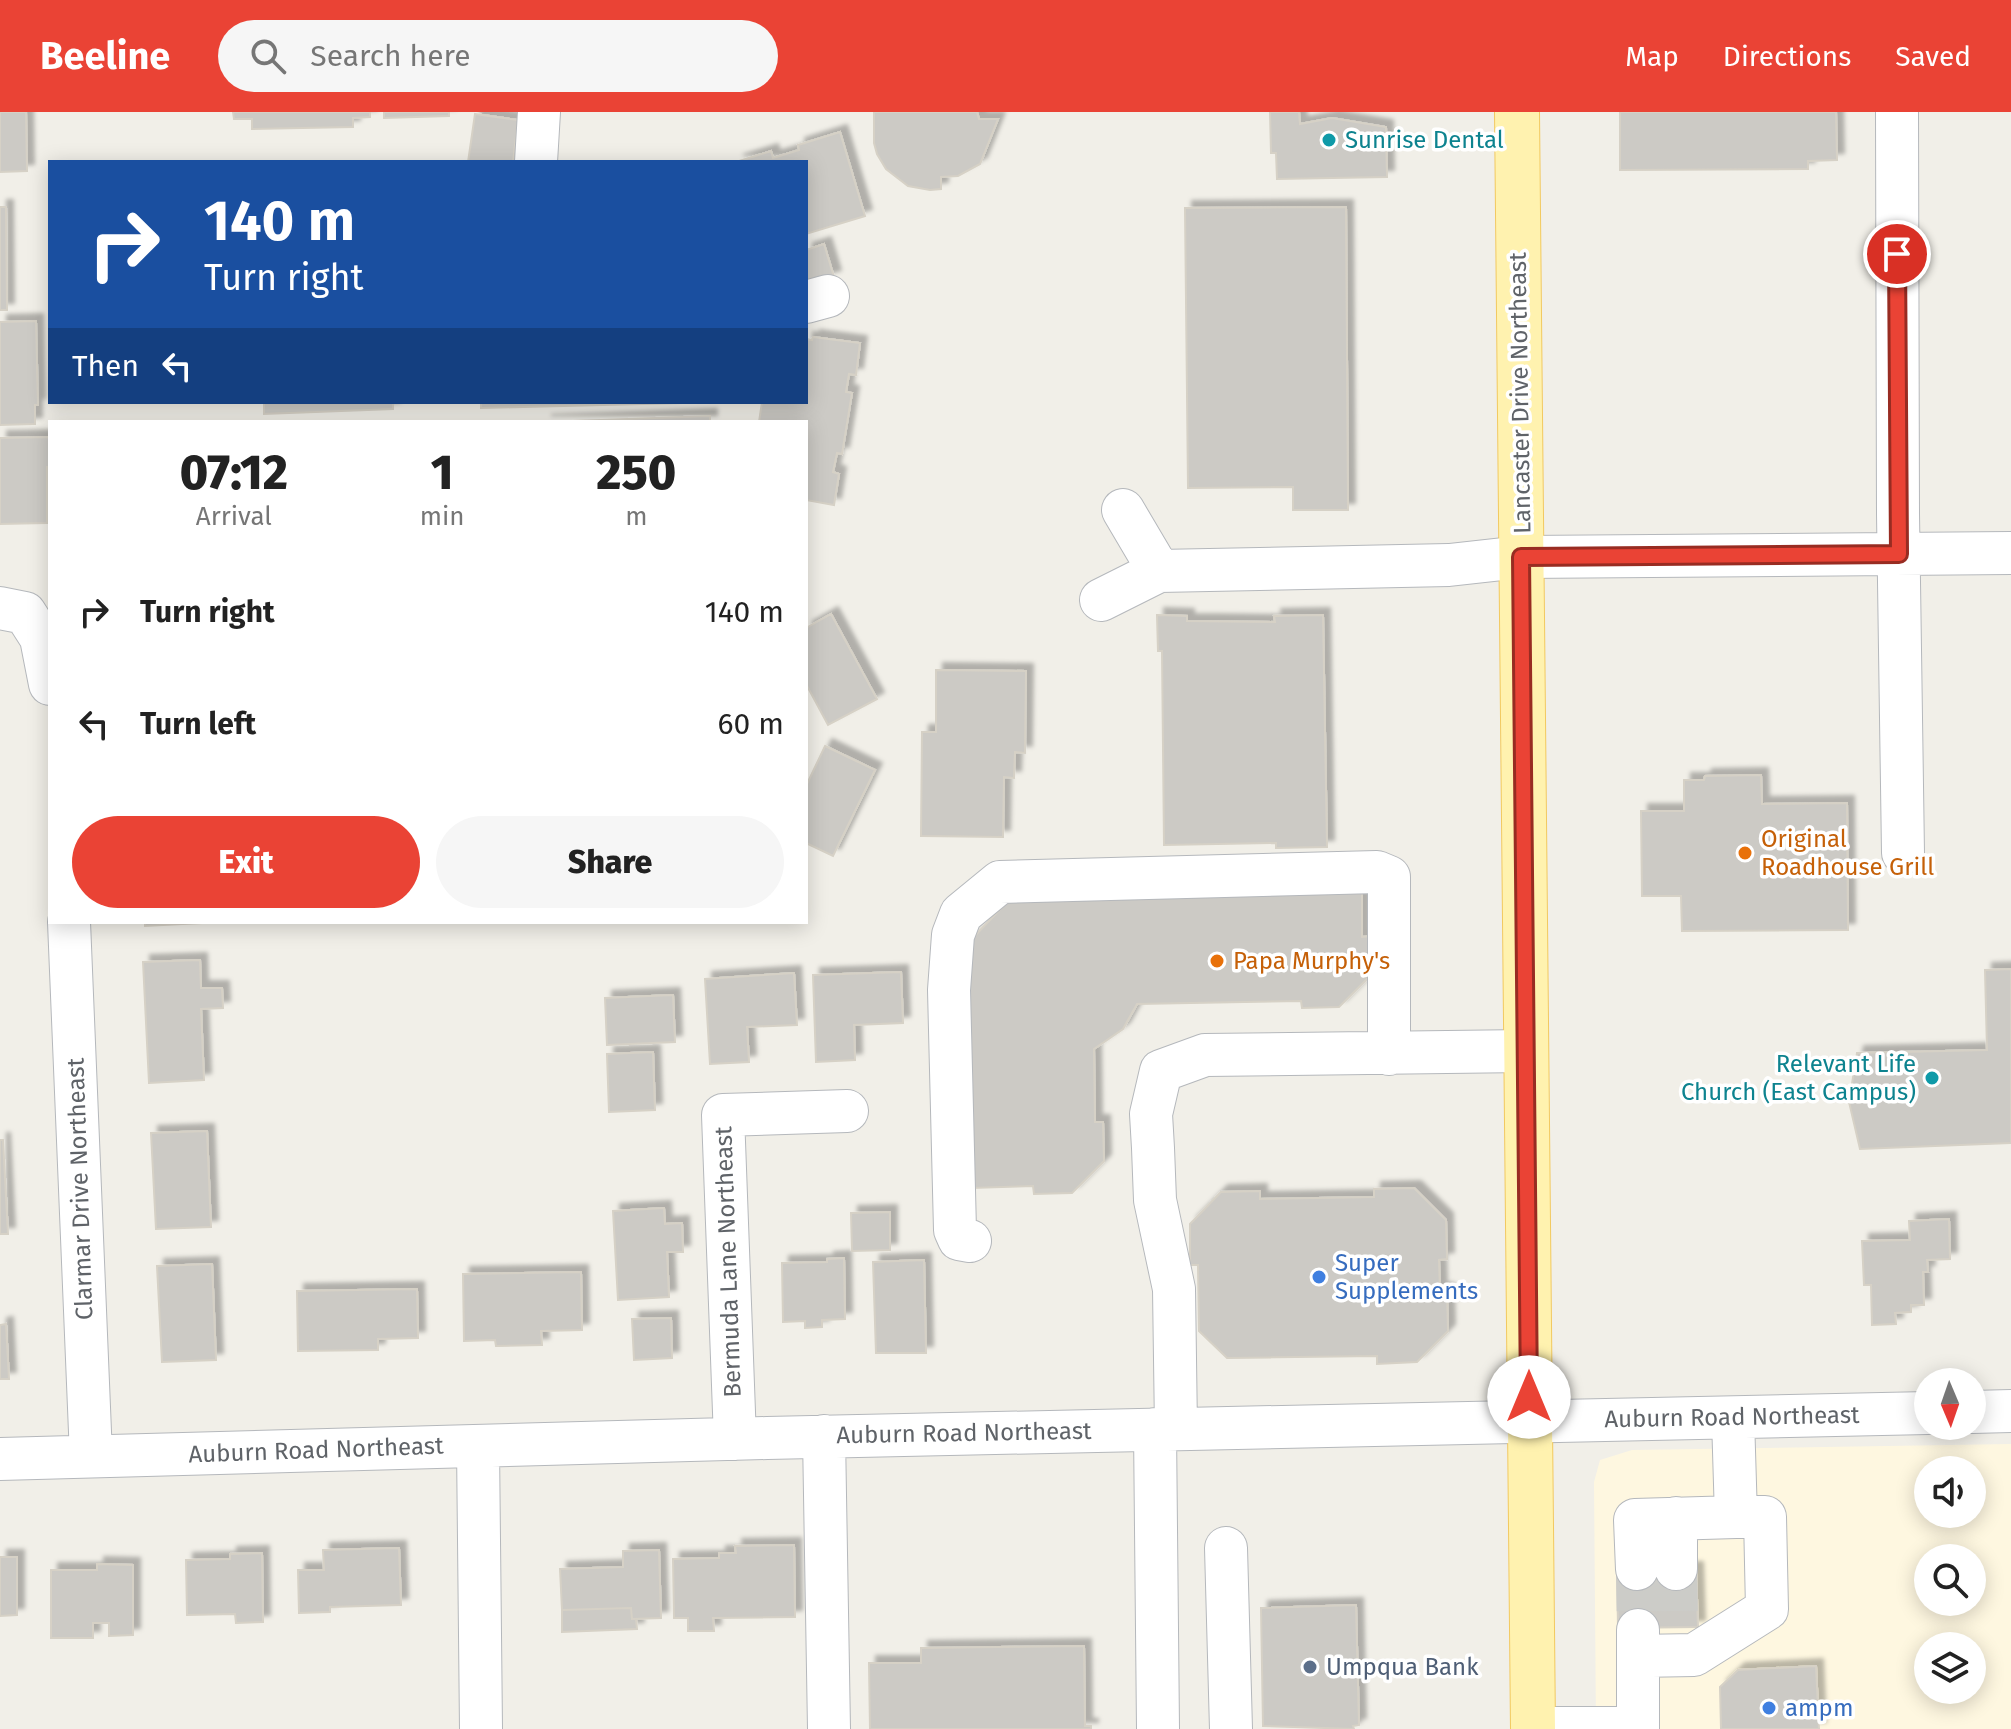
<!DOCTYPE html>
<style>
body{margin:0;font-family:"Fira Sans",sans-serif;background:#f6f6f6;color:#222;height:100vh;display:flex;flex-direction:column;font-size:30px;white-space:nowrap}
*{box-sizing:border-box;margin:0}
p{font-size:26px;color:#767676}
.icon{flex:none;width:44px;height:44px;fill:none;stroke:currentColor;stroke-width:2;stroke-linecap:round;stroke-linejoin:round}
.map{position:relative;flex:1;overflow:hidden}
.sheet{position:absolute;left:48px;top:308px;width:760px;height:504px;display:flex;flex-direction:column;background:#fff;border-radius:0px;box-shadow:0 4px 20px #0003}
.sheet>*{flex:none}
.top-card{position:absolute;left:48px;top:48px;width:760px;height:244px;border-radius:0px;box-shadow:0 4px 20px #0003;background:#1a4fa0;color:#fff;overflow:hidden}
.needle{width:52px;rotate:178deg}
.buttons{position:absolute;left:1914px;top:1256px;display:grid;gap:16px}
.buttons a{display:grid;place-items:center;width:72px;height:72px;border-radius:50%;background:#fff;box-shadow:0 4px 20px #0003;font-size:40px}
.pin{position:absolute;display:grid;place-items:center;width:68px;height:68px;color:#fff;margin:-34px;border:4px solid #fff;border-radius:50%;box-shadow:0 2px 8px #0007}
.me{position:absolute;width:88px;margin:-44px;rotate:0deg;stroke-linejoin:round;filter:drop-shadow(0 0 6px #0008)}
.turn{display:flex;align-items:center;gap:28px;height:168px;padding:0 24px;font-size:36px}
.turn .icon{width:104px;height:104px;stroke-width:2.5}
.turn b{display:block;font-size:56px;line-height:68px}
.then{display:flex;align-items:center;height:76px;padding:0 24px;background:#0003;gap:16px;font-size:30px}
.eta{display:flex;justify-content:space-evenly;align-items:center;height:136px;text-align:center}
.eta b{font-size:48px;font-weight:800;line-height:56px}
.primary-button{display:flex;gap:16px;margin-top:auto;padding:16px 24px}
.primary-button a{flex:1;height:92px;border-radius:48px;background:#ea4335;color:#fff;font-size:32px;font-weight:800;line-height:92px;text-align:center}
.primary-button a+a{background:#f6f6f6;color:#222}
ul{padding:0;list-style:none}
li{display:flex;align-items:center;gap:24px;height:112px;padding:0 24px}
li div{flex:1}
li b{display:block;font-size:30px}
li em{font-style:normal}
header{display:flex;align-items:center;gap:48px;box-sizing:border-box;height:112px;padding:0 40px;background:#ea4335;color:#fff}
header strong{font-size:38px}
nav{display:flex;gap:44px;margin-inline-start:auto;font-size:28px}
.search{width:560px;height:72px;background:#f6f6f6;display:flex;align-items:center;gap:20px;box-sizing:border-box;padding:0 28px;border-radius:44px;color:#767676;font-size:30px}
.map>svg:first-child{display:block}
</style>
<header>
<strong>Beeline</strong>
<div class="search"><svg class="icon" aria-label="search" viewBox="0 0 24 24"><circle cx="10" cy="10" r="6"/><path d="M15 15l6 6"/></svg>Search here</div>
<nav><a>Map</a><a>Directions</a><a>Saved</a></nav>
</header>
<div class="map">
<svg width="2011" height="1617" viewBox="0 0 2011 1617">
<defs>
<filter id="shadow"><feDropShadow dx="7" dy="-7" stdDeviation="2" flood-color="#0004"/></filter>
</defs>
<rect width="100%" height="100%" fill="#f1efe8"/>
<!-- commercial -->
<path fill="#fef7e0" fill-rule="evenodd" d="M2011,1332V1617H1596L1594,1370L1600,1348L1632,1338ZM1928,1358H1972V1402H1928ZM1928,1446H1972V1490H1928ZM1928,1534H1972V1578H1928Z"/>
<!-- building -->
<path fill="#cccac5" stroke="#d6d1c6" stroke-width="2" filter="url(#shadow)" d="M0,0H26L27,59L0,60Z
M233,0H370V5L353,6V15L252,17V7H234Z
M384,0H449V4L384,6Z
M874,0H977L979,7H998L980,52L958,64L941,65V77L930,78L908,74L886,57L877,42L874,31Z
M1270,0H1299L1300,12L1332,6L1386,15L1387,65L1277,67L1276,41H1271Z
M1620,0H1836L1837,48L1808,49V57L1620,58Z
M475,2L518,8L513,50H468Z
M840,20L865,104L806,122V50H736L771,39L773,46L799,38L798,33Z
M0,95H6L7,198H0Z
M1346,95L1348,398H1293V375L1188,376L1185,96Z
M824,132L834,165L806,173V138Z
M36,209L38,293H35V312L0,313V210Z
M813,225L860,231L856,263L849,262L846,280L852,281L842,342L837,341L833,360L839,362L834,393L806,388V310H759L762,290H806V227L812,228Z
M264,290H393V297L264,302Z
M481,290H723L481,296Z
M710,304V310H544Z
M50,325V355H47V411L0,412V326Z
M831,502L877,587L828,613L806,572V516Z
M1157,503L1187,504V509L1275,510L1274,504L1323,503L1327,735L1276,736V731L1164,733L1162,539H1158Z
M936,558L1026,559L1025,641L1015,640L1014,666L1004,665L1003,725L921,724L922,620H936Z
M825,634L875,658L833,744L806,731V674Z
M1761,663L1762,692L1847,691L1848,818L1682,819L1681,784H1642L1641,699H1684V668H1704L1705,664Z
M1362,781V825L1372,824V862L1339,895L1302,896L1301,889L1137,892L1123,917L1094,937L1095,1010H1103L1104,1049L1072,1081L1034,1082L1033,1074L972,1076L968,831L1009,788Z
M145,810H222L145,814Z
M200,848L201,876H222L223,896L201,897L204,968L149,971L143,850Z
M2011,857V1031L1860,1037L1849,990L1857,941L1987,938L1985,858Z
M901,860L903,911L854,913L855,948L816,950L813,863Z
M794,861L797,913L747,915L749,950L710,952L705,867Z
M673,883L675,930L607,933L605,886Z
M653,940L655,998L609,1000L607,942Z
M207,1019L211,1115L156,1117L151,1021Z
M0,1028H3L8,1122H0Z
M1414,1076L1446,1108L1447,1147L1439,1148L1440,1178H1447L1448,1219L1417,1250L1377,1252V1244L1227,1246L1199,1219L1198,1153H1190V1112L1221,1080L1260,1079V1087L1374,1085V1077Z
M664,1096L665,1112L682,1111L683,1140H667L669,1185L618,1188L613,1099Z
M890,1100V1138L852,1139L851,1101Z
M1949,1107L1950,1147L1927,1148L1928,1160H1923L1924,1193H1911V1200L1895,1201L1896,1212L1872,1213L1871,1173H1864L1862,1129L1910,1128L1909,1109Z
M844,1146L845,1207L822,1208V1215L805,1216V1209L783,1210L782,1151L827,1150V1147Z
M924,1148L926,1241H876L873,1150Z
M212,1152L216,1248L162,1250L157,1154Z
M581,1160L582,1218L541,1219L542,1233L496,1234L495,1228L464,1229L463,1162Z
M417,1177L418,1226L378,1227V1238L298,1239L297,1179Z
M671,1206L672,1246L634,1248L632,1207Z
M6,1212L9,1267H0V1213Z
M794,1433L795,1505L713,1506L714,1519H688V1506H674L673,1447L719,1446V1441H736L735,1434Z
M399,1436L401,1493L330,1495V1500L299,1501L298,1458H324L323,1438Z
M659,1438L661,1506L632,1507L631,1496L562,1498L560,1457L623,1455V1439Z
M262,1441L263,1510L236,1511L235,1502L187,1503L186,1448L230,1447V1442Z
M0,1445H17V1503L0,1504Z
M97,1452L133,1453V1523L109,1524V1511H93V1526H51V1458H97Z
M1617,1457H1696L1698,1515L1618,1516Z
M1356,1493L1359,1613L1353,1614L1354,1617L1263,1614L1261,1496Z
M631,1496L632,1507H636L637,1517L562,1520V1498Z
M1084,1534L1085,1614H1091V1617H870L869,1551H921V1536Z
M1816,1554L1819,1617H1721L1720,1575L1738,1558Z"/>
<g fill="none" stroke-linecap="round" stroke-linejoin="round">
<!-- minor-tunnel -->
<path stroke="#ccccc8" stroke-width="42" stroke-dasharray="42 21" stroke-linecap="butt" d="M1637,1457L1638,1516
M1676,1457L1677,1515"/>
<defs>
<path id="minor" d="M1897,0L1898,402L1903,741
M536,50L539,0
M806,190L828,184
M1123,398L1159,459L1449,453L1521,445L2011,441
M1101,488L1159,459
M0,496L25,501L41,526L50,572
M69,810L91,1344
M970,1129L959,1127L955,1118L949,878L953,823L961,802L1000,770L1377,760L1389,765V942
M1972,1300L2011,1299
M1155,1317L1158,1617
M1176,1317L1174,1177L1155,1088L1153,1036L1151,1002L1161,959L1205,943L1526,939
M824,1324L829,1617
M735,1327L723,1003L847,999
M478,1334L481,1617
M0,1347L767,1326L1928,1301
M1226,1436L1231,1617
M1637,1457L1635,1408L1736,1405L1733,1306
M1676,1457V1406
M1638,1544L1694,1543L1767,1497L1765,1405H1736
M1533,1616H1638V1518"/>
<path id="major" d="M1517,0L1533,1617"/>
</defs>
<!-- minor casing -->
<use href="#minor" stroke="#b5b8bc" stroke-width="44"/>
<!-- major casing -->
<use href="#major" stroke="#f2c960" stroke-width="46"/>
<!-- minor -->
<use href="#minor" stroke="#fff" stroke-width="42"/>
<!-- major -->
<use href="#major" stroke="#fff2af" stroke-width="44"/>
</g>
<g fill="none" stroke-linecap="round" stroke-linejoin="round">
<defs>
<path id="route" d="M1529,1285L1521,445L1899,442L1897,142"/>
</defs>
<!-- route casing -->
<use href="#route" stroke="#982c22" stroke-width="20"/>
<!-- route -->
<use href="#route" stroke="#ea4335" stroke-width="14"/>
</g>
<!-- markers -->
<g fill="#0f9aa8" stroke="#fff" stroke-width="3">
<circle cx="1329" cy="28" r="8"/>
<circle cx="1932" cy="966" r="8"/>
</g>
<g fill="#e8710a" stroke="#fff" stroke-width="3">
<circle cx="1745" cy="741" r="8"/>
<circle cx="1217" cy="849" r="8"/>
</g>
<g fill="#3f7fe0" stroke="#fff" stroke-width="3">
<circle cx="1319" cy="1165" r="8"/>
<circle cx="1769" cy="1596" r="8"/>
</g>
<circle fill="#5c6f8a" stroke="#fff" stroke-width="3" cx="1310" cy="1555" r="8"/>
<g text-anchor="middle" stroke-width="7" stroke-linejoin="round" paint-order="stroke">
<!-- culture labels -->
<g font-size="24" fill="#0d838f" stroke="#fff" text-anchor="start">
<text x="1345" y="36">Sunrise Dental</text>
<text x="1916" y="960" text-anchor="end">Relevant Life<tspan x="1916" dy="28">Church (East Campus)</tspan></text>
</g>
<!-- street labels -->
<g font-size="24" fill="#5f6368" stroke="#fff">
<text transform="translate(1520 281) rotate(-91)" y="8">Lancaster Drive Northeast</text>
<text transform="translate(80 1077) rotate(-92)" y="8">Clarmar Drive Northeast</text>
<text transform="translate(728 1150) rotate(-92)" y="8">Bermuda Lane Northeast</text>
<text transform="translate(1732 1305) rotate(-1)" y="8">Auburn Road Northeast</text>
<text transform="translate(964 1321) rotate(-1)" y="8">Auburn Road Northeast</text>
<text transform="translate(316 1338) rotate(-2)" y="8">Auburn Road Northeast</text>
</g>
<!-- food labels -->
<g font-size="24" fill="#c56008" stroke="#fff" text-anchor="start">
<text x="1761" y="735">Original<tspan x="1761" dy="28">Roadhouse Grill</tspan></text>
<text x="1233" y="857">Papa Murphy's</text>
</g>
<!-- shop labels -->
<g font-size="24" fill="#366cbe" stroke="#fff" text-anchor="start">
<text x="1335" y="1159">Super<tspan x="1335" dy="28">Supplements</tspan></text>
<text x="1785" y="1604">ampm</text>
</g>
<!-- service labels -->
<g font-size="24" fill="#4e5e75" stroke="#fff" text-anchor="start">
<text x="1326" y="1563">Umpqua Bank</text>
</g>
</g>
</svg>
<div class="buttons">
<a><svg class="needle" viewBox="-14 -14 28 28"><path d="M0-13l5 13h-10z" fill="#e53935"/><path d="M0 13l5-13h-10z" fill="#767676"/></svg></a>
<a><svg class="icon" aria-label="sound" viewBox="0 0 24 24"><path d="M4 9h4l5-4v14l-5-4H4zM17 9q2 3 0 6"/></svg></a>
<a><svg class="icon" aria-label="search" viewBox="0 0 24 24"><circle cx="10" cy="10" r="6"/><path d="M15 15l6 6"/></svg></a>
<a><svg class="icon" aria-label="layers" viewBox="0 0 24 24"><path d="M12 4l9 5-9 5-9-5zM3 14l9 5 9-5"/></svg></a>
</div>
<div class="pin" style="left:1897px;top:142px;background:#d93025"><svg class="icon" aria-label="arrive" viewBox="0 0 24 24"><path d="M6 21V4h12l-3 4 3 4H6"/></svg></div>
<svg class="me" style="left:1529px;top:1285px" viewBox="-20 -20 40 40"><circle r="19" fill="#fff"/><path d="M0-13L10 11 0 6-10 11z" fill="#ea4335"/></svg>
<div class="top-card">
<div class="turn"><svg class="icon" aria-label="right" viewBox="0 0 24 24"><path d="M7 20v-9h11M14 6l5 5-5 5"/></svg><div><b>140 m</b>Turn right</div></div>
<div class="then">Then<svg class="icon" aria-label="left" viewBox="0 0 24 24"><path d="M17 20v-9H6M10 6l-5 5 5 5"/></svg></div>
</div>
<section class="sheet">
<div class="eta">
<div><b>07:12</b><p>Arrival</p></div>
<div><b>1</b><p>min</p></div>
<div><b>250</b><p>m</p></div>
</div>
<ul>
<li><svg class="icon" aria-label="right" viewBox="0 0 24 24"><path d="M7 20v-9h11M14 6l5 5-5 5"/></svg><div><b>Turn right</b></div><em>140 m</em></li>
<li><svg class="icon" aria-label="left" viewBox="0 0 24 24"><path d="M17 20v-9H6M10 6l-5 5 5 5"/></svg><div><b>Turn left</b></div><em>60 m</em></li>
</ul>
<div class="primary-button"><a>Exit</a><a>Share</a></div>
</section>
</div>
